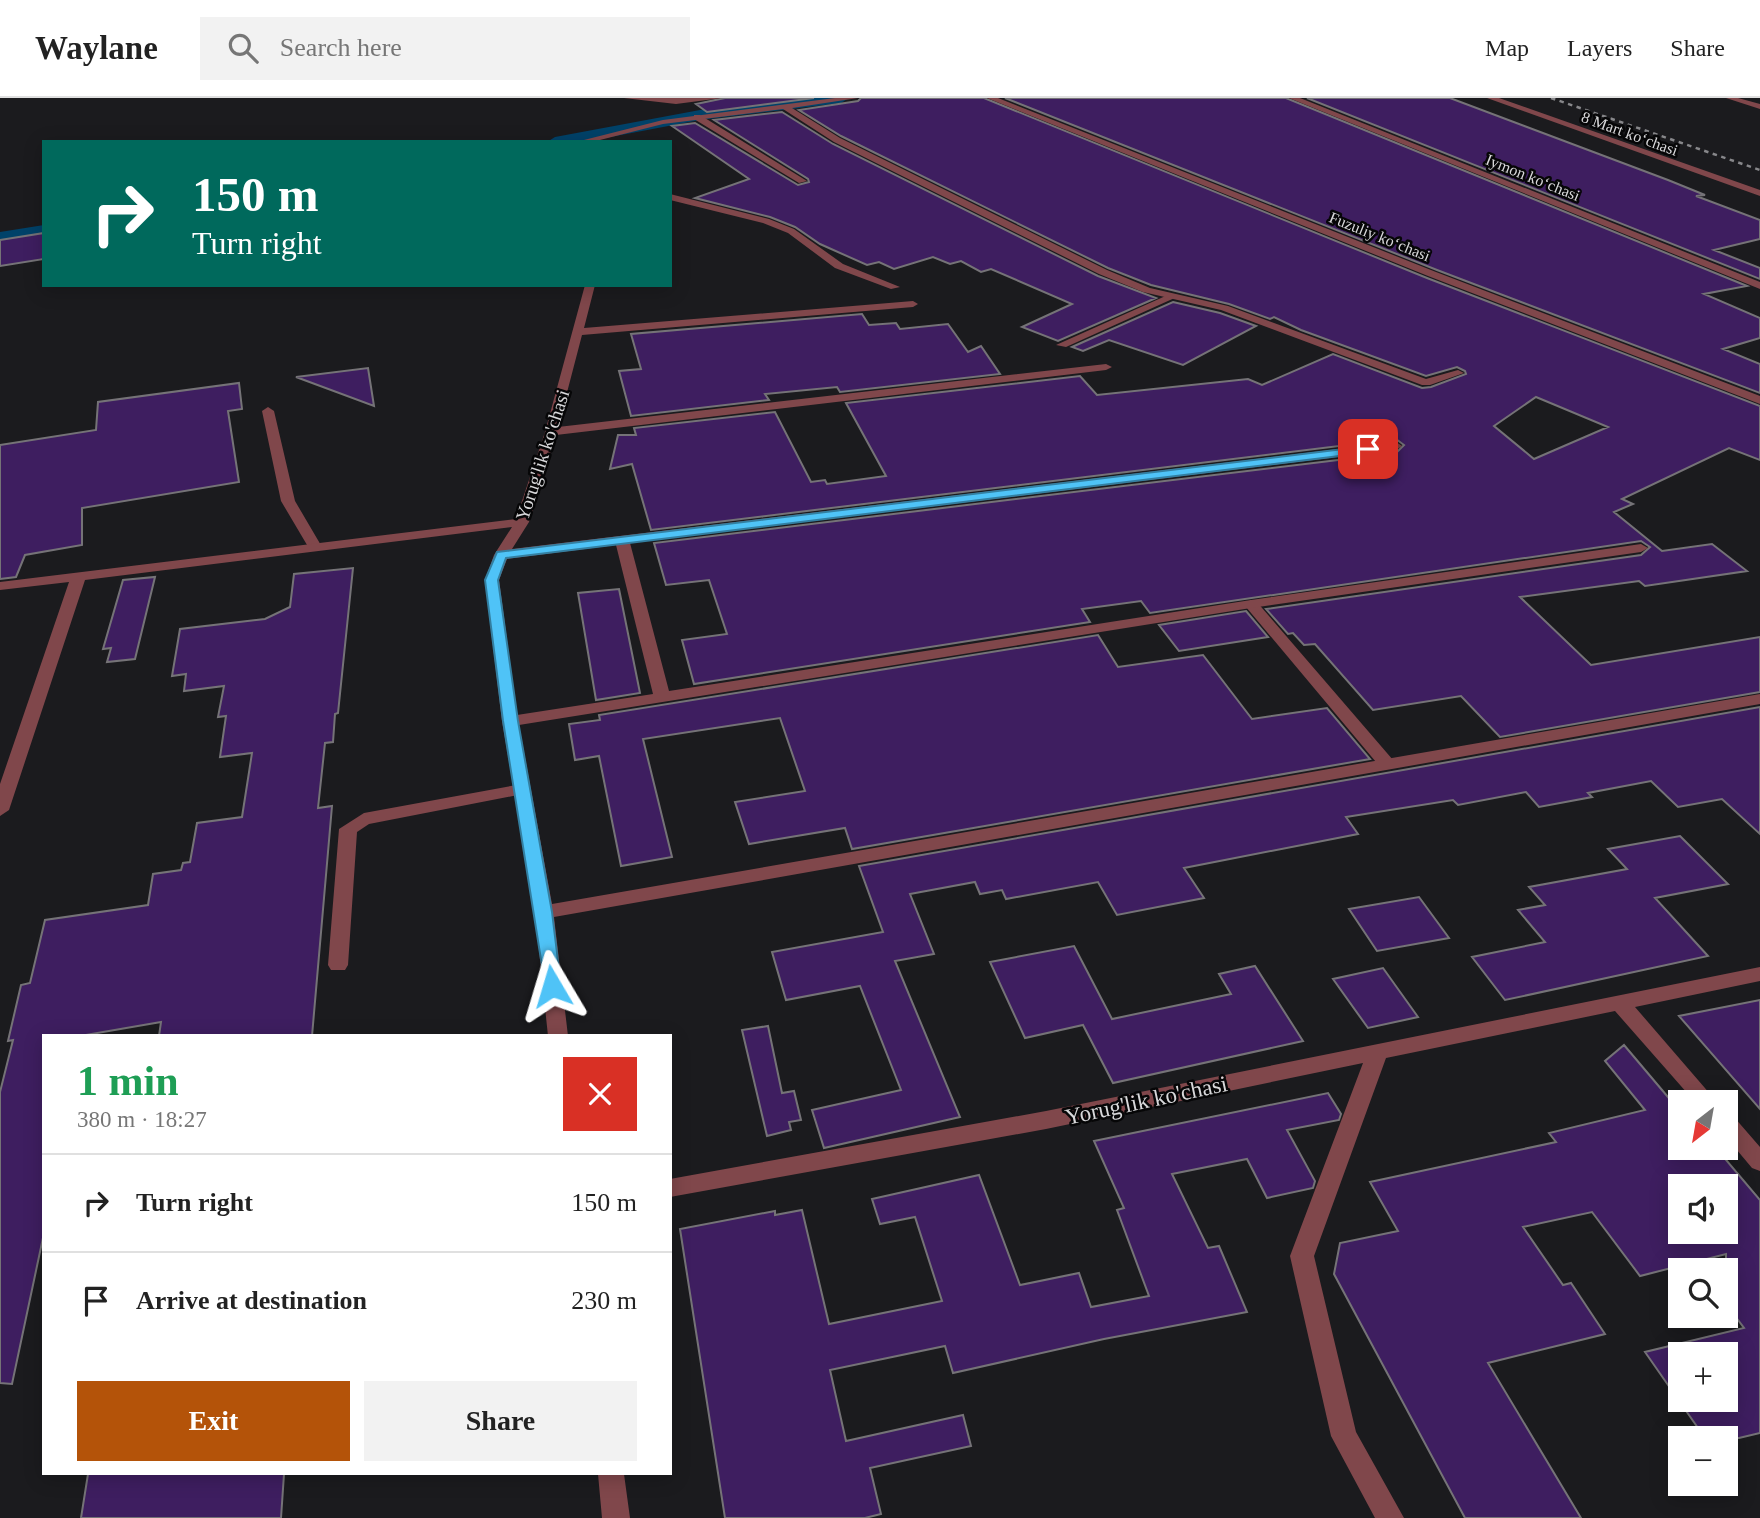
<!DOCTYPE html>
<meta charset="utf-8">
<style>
body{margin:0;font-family:Georgia,serif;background:#f2f2f2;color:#222;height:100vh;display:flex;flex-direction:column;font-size:26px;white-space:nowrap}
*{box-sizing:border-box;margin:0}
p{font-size:23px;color:#767676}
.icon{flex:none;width:38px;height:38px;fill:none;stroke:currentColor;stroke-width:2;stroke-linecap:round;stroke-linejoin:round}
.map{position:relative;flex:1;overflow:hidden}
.sheet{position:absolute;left:42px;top:936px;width:630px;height:441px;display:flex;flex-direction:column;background:#fff;border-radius:0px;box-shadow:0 4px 18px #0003}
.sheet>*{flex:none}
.top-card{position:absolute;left:42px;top:42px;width:630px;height:147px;border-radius:0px;box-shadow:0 4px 18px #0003;background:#00695c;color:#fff;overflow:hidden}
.needle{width:46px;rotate:211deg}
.fabs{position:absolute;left:1668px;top:992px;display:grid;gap:14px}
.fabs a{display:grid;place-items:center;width:70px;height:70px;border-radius:0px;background:#fff;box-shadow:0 4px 18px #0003;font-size:35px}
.pin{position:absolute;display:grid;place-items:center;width:60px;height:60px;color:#fff;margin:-30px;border-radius:14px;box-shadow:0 4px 10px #0006}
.me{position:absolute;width:77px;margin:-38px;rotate:353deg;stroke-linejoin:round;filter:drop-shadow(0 0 5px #0008)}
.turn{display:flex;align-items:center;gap:24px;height:147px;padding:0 35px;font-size:32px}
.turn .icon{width:91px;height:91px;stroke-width:2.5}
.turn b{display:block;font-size:49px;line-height:60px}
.round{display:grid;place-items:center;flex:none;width:74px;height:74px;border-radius:0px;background:#f2f2f2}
.headline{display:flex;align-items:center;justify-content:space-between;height:119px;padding:0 35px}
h1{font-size:42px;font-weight:600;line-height:52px;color:#1e9e55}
.primary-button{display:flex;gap:14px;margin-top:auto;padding:14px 35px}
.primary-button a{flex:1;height:80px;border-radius:0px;background:#b45309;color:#fff;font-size:28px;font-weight:600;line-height:80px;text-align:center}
.primary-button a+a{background:#f2f2f2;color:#222}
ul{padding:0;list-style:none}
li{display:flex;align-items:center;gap:21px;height:98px;padding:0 35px;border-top:2px solid #e0e0e0}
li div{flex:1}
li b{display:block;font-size:26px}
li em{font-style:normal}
header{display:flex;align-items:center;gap:42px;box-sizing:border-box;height:98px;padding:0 35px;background:#fff;border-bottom:2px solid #e0e0e0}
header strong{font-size:33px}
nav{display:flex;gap:38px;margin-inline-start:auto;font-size:24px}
.search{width:490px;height:63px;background:#f2f2f2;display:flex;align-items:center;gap:18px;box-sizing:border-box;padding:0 24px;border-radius:0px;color:#767676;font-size:26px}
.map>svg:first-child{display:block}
</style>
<header>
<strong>Waylane</strong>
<div class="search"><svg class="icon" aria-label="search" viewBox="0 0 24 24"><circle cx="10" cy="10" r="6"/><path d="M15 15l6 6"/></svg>Search here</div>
<nav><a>Map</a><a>Layers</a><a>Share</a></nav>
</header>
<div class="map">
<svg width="1760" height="1420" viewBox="0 0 1760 1420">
<rect width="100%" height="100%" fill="#1b1b1e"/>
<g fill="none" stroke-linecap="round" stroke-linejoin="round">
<!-- canal -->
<path fill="#004269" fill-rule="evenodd" d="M801,0H849L841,5L700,22L584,44H547L555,39L700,12Z
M44,127V139L0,146V134Z"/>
</g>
<!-- building -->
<path fill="#3e1e60" stroke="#757377" stroke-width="2" fill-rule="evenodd" d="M725,0H814L707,14L696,6Z
M861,0H984L1427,180L1760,308V362L1729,350L1622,401L1633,406L1614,414L1662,453L1712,446L1747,473L1645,488L1639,483L1520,499L1591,567L1760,539V594L1500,639L1461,598L1373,612L1315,546L1304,547L1293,535L1288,536L1266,511L1641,457L1650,449L1641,443L1150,515L1141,503L1082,511L1090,524L694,586L682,542L727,536L709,482L666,487L654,445L1396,355L1404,347L1396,341L651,432L632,366L610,371L618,337H636L634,330L775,314L811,384L825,382L827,386L886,378L846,305L1080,278L1097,297L1248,281L1262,287L1333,256L1422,290L1431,289L1466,276L1465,273L1457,269L1426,278L1301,232L1274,219L1270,221L1229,206L1151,187L1108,170L841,38L799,12L858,3ZM1536,299L1608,329L1534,361L1494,328Z
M1005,0H1286L1747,188L1704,196L1760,220V240L1723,251L1760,266V295L1437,172Z
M1307,0H1450L1668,82L1705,97L1696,98L1760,122V141L1714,152L1760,170V181Z
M782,14L833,46L1098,178L1156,200L1058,243L1022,229L1072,206L991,171L981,174L961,163L950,166L933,159L894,171L879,164L867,167L820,146L795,129L770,119L695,100L749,81L672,28L695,25L798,87L809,84L808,81L714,22Z
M44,135V161L0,168V142Z
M1173,204L1220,215L1256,228L1183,267L1109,242L1083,253L1072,249Z
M862,216L869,227L896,225L900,231L948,226L968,254L981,248L1000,276L840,294L837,289L765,296L769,302L631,318L619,273L641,271L631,236Z
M368,270L374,308L296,279Z
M239,285L242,311L228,313L239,384L82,410V447L25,457L16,479L0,481V347L96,332L98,304Z
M353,470L338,615L335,616L333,644L325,645L318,710L332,708L312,938H159L161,924L80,938H44V1135L12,1286L0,1285V994L13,942L8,943L21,887L30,885L45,822L148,807L153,776L181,772L183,765L190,764L197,725L242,719L252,655L220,659L226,618L218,619L224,588L184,593L186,576L172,578L180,531L265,521L290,509L294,476Z
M155,479L135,561L107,564L111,550L103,551L123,482Z
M619,491L640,595L596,602L578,495Z
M1246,513L1268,539L1179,553L1159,527Z
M1098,537L1118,569L1203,557L1252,621L1327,610L1370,661L852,751L845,730L749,746L735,704L805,693L780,620L643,641L672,759L621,768L599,658L575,662L569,626L600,622L599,617Z
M1760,609V736L1722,701L1678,709L1651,683L1588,695L1592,699L1539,709L1526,694L1458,707L1453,702L1346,719L1358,736L1184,770L1204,800L1117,817L1098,784L1006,801L1002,792L980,796L975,784L910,796L934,856L895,863L960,1019L824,1050L812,1012L901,992L860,888L786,902L772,854L883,834L859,768Z
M1680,738L1728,786L1655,800L1708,858L1505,902L1472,859L1545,844L1518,812L1545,807L1529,789L1627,771L1608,751Z
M1419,799L1449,840L1377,853L1349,811Z
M1074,848L1112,921L1231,896L1219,876L1255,868L1303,943L1113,985L1083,927L1025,940L990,864Z
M1383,870L1418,919L1368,930L1333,881Z
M1760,902V1011L1679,918Z
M768,928L782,995L794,993L801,1022L789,1024L791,1032L767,1038L742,932Z
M1624,947L1673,1005L1680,1003V1050H1716L1760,1102V1335L1739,1340H1705L1645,1254L1744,1230L1726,1206V1156L1640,1178L1592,1114L1523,1129L1563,1187L1571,1185L1605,1236L1488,1265L1581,1420H1465L1334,1176L1340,1145L1398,1133L1370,1084L1556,1044L1549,1035L1645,1012L1605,963ZM1680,1088H1726V1134H1680ZM1680,1256H1726V1302H1680Z
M1328,995L1341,1016L1339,1022L1287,1032L1315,1083L1313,1090L1267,1100L1247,1061L1172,1076L1208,1150L1219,1148L1247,1214L1104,1241L953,1275L945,1248L830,1272L846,1343L963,1317L971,1348L870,1370L881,1416L865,1420H725L680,1131L775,1113V1117L802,1112L829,1226L942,1203L915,1119L880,1126L872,1101L979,1077L1020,1187L1079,1175L1091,1209L1149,1198L1117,1112L1124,1110L1094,1043Z
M88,1376H284L281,1420H81Z"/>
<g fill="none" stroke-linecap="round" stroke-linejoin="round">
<!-- service -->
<path fill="#80474b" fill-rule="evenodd" d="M694,17H700L807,83L799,85L694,21Z
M1170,196L1179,198L1066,249L1056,247Z
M268,309L274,313L295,403L322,449L320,452H310L281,403L262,313Z
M1251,502L1256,503L1393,662L1395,666L1393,670H1381L1246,509L1244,506Z
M522,686L528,687L531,691L528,695L369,726L357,734L348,867L345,872H331L328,867L339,731L364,715Z"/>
<!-- minor -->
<path fill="#80474b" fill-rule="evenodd" d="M624,0H722L676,6Z
M835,0H858L792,10L840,40L1107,172L1150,190L1228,208L1426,281L1458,272L1464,275L1430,287H1422L1221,212L1143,194L1099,176L834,44L783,11L663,26L592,44H576L663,22Z
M987,0H998L1436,174L1760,298V306L1428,178Z
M1289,0H1300L1760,184V191Z
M1487,0H1499L1760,92V98Z
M1726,0H1738L1760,6V11Z
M670,96L769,121L794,131L843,166L900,189L891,191L835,170L788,135L763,125L670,102Z
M585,187H595L584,230L913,203L918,206L913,209L582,237L558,329L1106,266L1112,269L1106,272L556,337L529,424L512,451L1396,344L1402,348L1396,352L630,445L669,593L1251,502L1641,446L1648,450L1641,454L1251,510L519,627L552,806L1760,596V606L554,819L568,938H548L535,814L502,623L485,482L494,457L512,429L85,482L9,712L0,718V686L69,484L0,492V484L516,421L545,334ZM616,447L653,596L517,617L499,482L507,461Z
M1760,869V883L1635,909L1717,1004H1695L1615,913L1386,960L1314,1158L1356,1334L1404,1420H1375L1331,1338L1290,1158L1363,965L1046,1031L670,1099V1081L1046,1013Z
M1726,1016L1734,1019L1760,1049V1073L1752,1070L1726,1039Z
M598,1376H624L630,1420H602Z"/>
<!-- rail -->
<path stroke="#87878a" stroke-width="2.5" stroke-dasharray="4.5 4.5" stroke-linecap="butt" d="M1551,0L1760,72"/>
</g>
<!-- route -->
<path fill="#4fc3f7" stroke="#337fa1" stroke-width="2" d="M1368,348L1372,349V354L506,460L498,482L518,623L552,814L561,888L559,893H546L503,623L485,482L497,454Z"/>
<g text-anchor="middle" stroke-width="5" stroke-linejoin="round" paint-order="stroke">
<!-- far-street labels -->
<g font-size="16" fill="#d8d8da" stroke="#060607">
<text transform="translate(1630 35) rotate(20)" y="6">8 Mart koʻchasi</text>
<text transform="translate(1533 79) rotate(22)" y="6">Iymon koʻchasi</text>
<text transform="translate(1380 138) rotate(22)" y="6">Fuzuliy koʻchasi</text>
</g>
<!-- street labels -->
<g font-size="19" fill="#d8d8da" stroke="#060607">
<text transform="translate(542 357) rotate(-72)" y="7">Yorug'lik ko'chasi</text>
</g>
<!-- near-street labels -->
<g font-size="23" fill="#d8d8da" stroke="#060607">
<text transform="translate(1146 1002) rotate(-12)" y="8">Yorug'lik ko'chasi</text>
</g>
</g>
</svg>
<div class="fabs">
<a><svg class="needle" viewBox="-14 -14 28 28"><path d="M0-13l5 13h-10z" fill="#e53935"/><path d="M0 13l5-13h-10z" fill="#767676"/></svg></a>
<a><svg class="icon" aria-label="sound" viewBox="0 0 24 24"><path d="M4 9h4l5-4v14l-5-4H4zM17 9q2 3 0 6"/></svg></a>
<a><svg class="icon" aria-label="search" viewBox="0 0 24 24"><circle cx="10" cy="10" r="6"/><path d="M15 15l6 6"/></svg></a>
<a>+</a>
<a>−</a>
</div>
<div class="pin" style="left:1368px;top:351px;background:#d93025"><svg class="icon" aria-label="arrive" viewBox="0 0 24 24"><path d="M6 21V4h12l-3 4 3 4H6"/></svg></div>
<svg class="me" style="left:552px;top:888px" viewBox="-20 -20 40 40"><path d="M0-17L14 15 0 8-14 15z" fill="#4fc3f7" stroke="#fff" stroke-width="4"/></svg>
<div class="top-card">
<div class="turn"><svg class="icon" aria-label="right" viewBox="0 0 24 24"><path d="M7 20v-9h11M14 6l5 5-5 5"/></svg><div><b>150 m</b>Turn right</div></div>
</div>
<section class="sheet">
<div class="headline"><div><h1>1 min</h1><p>380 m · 18:27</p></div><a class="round" style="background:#d93025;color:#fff"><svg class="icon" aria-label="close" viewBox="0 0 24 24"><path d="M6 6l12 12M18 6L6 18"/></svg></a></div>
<ul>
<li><svg class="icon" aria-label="right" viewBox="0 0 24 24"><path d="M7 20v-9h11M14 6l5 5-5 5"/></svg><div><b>Turn right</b></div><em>150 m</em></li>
<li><svg class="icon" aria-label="arrive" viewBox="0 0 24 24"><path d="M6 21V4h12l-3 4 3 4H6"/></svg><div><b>Arrive at destination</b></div><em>230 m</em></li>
</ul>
<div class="primary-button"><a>Exit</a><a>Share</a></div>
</section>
</div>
